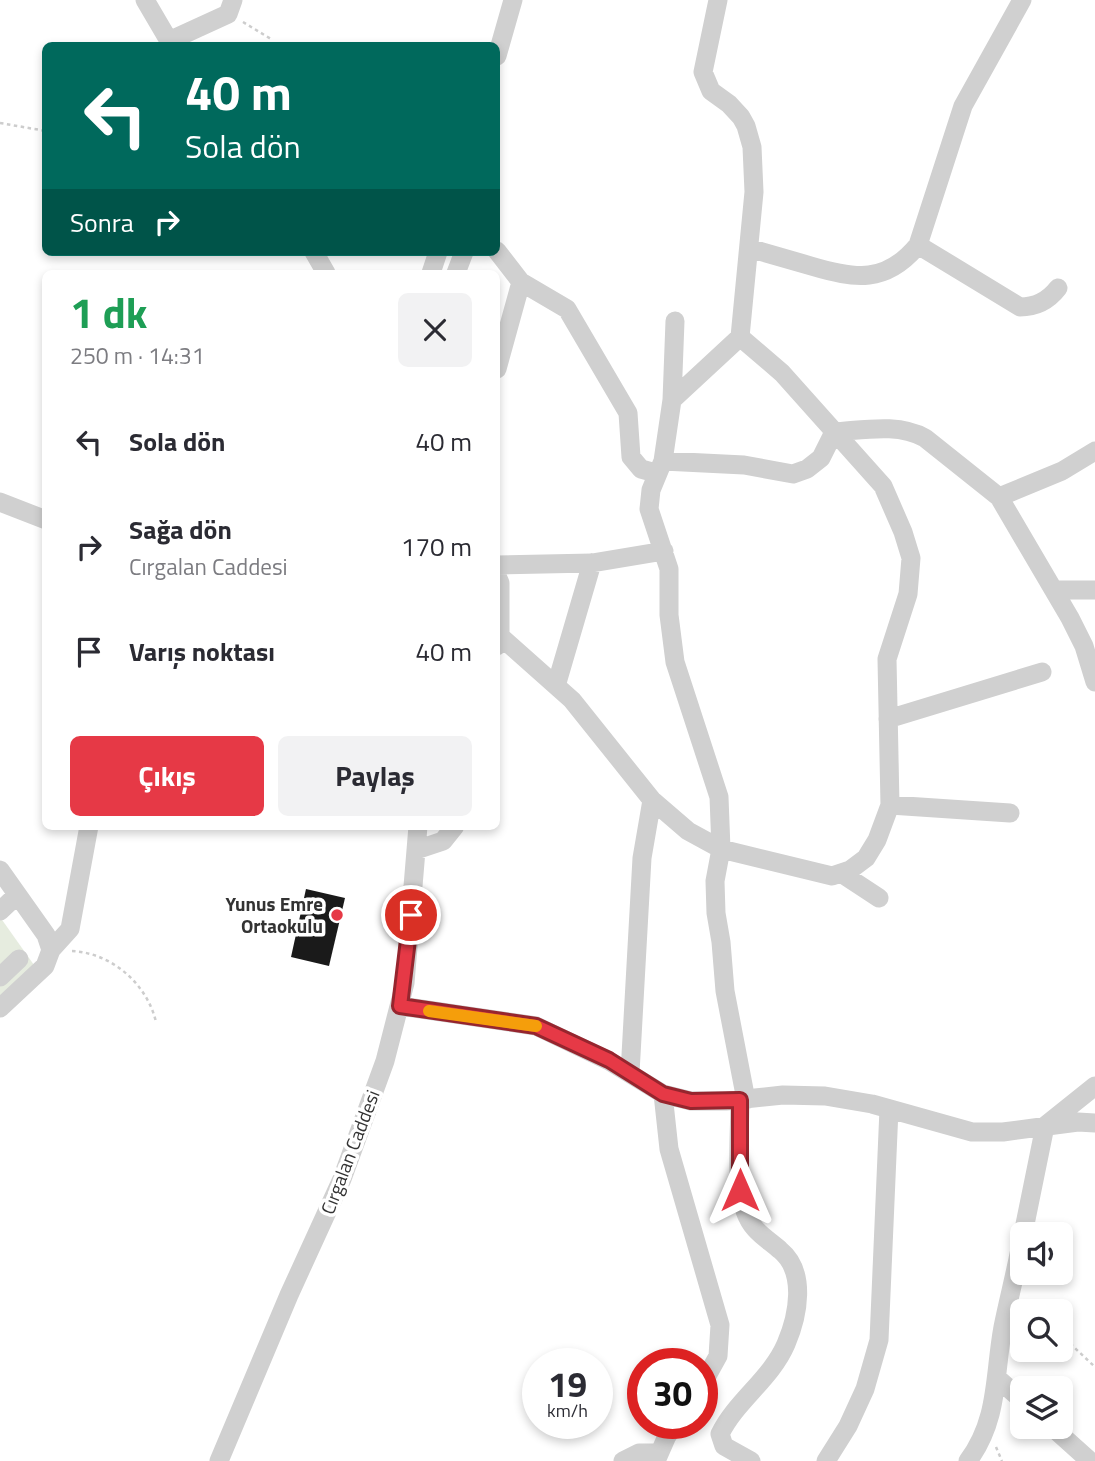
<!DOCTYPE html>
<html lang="tr">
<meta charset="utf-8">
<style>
body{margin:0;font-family:"Titillium Web",sans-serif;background:#f2f2f3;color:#2b2b33;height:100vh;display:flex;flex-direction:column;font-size:26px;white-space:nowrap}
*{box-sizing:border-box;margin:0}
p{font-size:23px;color:#7c7c81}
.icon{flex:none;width:38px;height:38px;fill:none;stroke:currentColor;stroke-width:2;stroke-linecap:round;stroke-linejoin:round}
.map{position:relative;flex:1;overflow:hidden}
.side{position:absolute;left:42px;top:270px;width:458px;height:560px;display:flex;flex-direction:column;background:#fff;border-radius:10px;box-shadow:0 4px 10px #0003}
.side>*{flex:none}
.top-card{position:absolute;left:42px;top:42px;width:458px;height:214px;border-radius:10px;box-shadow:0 4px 10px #0003;background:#00695c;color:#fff;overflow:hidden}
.tools{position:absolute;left:1010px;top:1222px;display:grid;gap:14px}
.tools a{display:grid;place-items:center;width:63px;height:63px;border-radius:10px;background:#fff;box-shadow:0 4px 10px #0003;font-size:35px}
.speed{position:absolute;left:522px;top:1348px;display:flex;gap:14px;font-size:35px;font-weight:700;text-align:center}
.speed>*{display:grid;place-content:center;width:91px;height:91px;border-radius:50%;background:#fff;box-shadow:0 4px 10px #0003;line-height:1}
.speed small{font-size:18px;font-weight:400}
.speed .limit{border:10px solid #d22;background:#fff;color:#111}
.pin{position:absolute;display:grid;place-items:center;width:60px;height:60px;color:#fff;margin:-30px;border:4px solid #fff;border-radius:50%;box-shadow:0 2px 7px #0007}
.me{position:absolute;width:77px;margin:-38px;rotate:0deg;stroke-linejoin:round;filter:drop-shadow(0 0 5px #0008)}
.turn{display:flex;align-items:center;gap:24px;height:147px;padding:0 28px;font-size:32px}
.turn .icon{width:91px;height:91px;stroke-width:2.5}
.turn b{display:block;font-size:49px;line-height:60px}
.then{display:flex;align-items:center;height:66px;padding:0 28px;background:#0003;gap:14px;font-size:26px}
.round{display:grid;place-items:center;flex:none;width:74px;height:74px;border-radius:10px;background:#f2f2f3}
.headline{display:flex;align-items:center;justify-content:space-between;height:119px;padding:0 28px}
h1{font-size:42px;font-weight:700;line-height:52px;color:#1e9e55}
.cta{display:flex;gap:14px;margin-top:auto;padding:14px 28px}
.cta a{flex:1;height:80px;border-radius:10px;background:#e63946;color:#fff;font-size:28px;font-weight:700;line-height:80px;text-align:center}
.cta a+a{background:#f2f2f3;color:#2b2b33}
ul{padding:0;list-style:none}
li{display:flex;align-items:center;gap:21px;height:105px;padding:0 28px}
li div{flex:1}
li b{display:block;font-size:26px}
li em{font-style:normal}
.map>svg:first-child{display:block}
</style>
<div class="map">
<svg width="1095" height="1461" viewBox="0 0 1095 1461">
<rect width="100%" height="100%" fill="#fff"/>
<!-- green -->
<path fill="#e6ecdf" d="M0,917L34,965L0,999Z"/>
<!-- building -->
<path fill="#1a1a1a" d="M306,889L345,898L329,966L291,957Z"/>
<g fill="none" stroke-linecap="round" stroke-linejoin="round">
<!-- path -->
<path stroke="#cdcdcd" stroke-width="2.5" stroke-dasharray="3.5 3.5" stroke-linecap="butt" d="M243,22L271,39
M0,123L46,131
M72,951C112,953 147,984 156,1022
M1025,1300L1037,1311
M1060,1334L1095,1367
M996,1447L1002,1461"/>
<!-- minor -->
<path stroke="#d0d0d0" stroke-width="19" d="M145,0L172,46
M718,0L703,72L711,91L729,104L741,117L746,126L752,147L754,192L740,337L672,400L663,461L651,490L649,509L669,569V615L675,662L719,797L721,849L715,881L716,913L721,942L725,991L746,1100
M169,41L228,14L233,0
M497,56L513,0
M918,245L1020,307C1036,307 1048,301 1058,288
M749,248C769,254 790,260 811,266C855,279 886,284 918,245L963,106L1022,0
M497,251L521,282L497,369
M314,252L326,273
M431,273L438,252
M456,273L464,252
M521,282L567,309L628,413L631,457L641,469L652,472L658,471
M672,400L675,321
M663,461L744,465L793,474L807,469L821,458L834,432C865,430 898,423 925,438L999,497L1070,618L1084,646L1095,682
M999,497L1062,471L1095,451
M0,502L46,520
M497,565L592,563L664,551
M497,576L500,583V636L497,646
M1056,590H1095
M500,636L572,700L652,800L688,831L721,849L832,876L850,870L866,858L877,840L890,805L887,659L908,594L911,558L903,532L883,486L782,373L740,337
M556,686L592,563
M888,719L1042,672
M890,805L1010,813
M416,850L443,841L455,826
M0,870L46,935L51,950L45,966L0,1008
M841,873L879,898
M0,911L17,895
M51,950L70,929L89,826
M0,977L19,959
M400,1006L536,1026L609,1061L663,1094L691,1101H726L783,1095L825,1096L872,1104L972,1132H1003L1078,1122L1095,1123
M630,1073L642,858L652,800
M663,1094L669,1149L720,1325L718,1356L702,1385
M740,1100C740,1131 735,1183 745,1211C752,1231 765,1237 780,1250C807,1272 798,1316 786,1344C771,1379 736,1401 720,1434L724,1446L751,1461
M1023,1234L1045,1126L1095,1086
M997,1378L1022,1400
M1051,1426L1090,1461
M219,1461L289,1295L342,1179L385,1061L405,983L418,826
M623,1461L639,1453H659
M656,1461L667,1436L676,1423
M826,1461L848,1426L865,1389L879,1340L889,1109
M968,1461C999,1419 994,1376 1003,1327C1009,1297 1017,1268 1022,1238"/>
</g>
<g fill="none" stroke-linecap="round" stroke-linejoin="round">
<defs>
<path id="route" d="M411,915L400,1006L536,1026L609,1060L663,1094L691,1101L740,1100V1190"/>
</defs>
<!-- route casing -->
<use href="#route" stroke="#96252e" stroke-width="18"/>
<!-- route -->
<use href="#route" stroke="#e63946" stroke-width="12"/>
<!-- slow -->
<path stroke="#f59e0b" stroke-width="12" d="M429,1011L536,1026"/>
</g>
<!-- markers -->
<circle fill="#e63946" stroke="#fff" stroke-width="2.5" cx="337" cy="915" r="7"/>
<g text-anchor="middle" stroke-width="7" stroke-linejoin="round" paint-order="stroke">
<!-- poi labels -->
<g font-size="19" font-weight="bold" fill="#333" stroke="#fff" text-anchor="end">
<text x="323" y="911">Yunus Emre<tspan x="323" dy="22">Ortaokulu</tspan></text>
</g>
<!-- street labels -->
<g font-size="19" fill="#333" stroke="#fff">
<text transform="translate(350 1152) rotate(-69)" y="7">Cırgalan Caddesi</text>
</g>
</g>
</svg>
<div class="tools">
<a><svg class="icon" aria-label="sound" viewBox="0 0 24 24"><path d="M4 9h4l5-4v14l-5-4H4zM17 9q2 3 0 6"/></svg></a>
<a><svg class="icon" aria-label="search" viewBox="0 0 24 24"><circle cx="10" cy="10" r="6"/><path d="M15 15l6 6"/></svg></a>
<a><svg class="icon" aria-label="layers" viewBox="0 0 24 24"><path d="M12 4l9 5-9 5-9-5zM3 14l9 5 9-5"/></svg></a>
</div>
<div class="speed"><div>19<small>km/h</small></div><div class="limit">30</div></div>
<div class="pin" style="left:411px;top:915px;background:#d93025"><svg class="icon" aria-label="arrive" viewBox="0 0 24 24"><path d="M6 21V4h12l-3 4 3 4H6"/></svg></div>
<svg class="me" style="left:740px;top:1190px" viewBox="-20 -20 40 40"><path d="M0-17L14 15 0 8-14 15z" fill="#e63946" stroke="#fff" stroke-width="4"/></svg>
<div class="top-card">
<div class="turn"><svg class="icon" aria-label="left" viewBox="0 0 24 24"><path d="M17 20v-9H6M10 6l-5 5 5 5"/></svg><div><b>40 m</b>Sola dön</div></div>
<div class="then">Sonra<svg class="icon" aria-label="right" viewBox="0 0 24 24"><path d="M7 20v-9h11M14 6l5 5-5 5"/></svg></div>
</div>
<section class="side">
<div class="headline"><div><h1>1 dk</h1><p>250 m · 14:31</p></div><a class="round"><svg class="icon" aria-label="close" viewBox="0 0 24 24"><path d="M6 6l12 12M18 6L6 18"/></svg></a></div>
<ul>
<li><svg class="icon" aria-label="left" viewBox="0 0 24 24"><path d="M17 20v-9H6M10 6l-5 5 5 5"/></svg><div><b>Sola dön</b></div><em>40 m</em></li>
<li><svg class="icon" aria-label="right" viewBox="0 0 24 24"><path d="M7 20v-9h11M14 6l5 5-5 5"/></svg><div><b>Sağa dön</b><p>Cırgalan Caddesi</p></div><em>170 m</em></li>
<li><svg class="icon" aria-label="arrive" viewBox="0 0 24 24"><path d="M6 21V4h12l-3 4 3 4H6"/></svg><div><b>Varış noktası</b></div><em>40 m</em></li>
</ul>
<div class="cta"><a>Çıkış</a><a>Paylaş</a></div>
</section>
</div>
